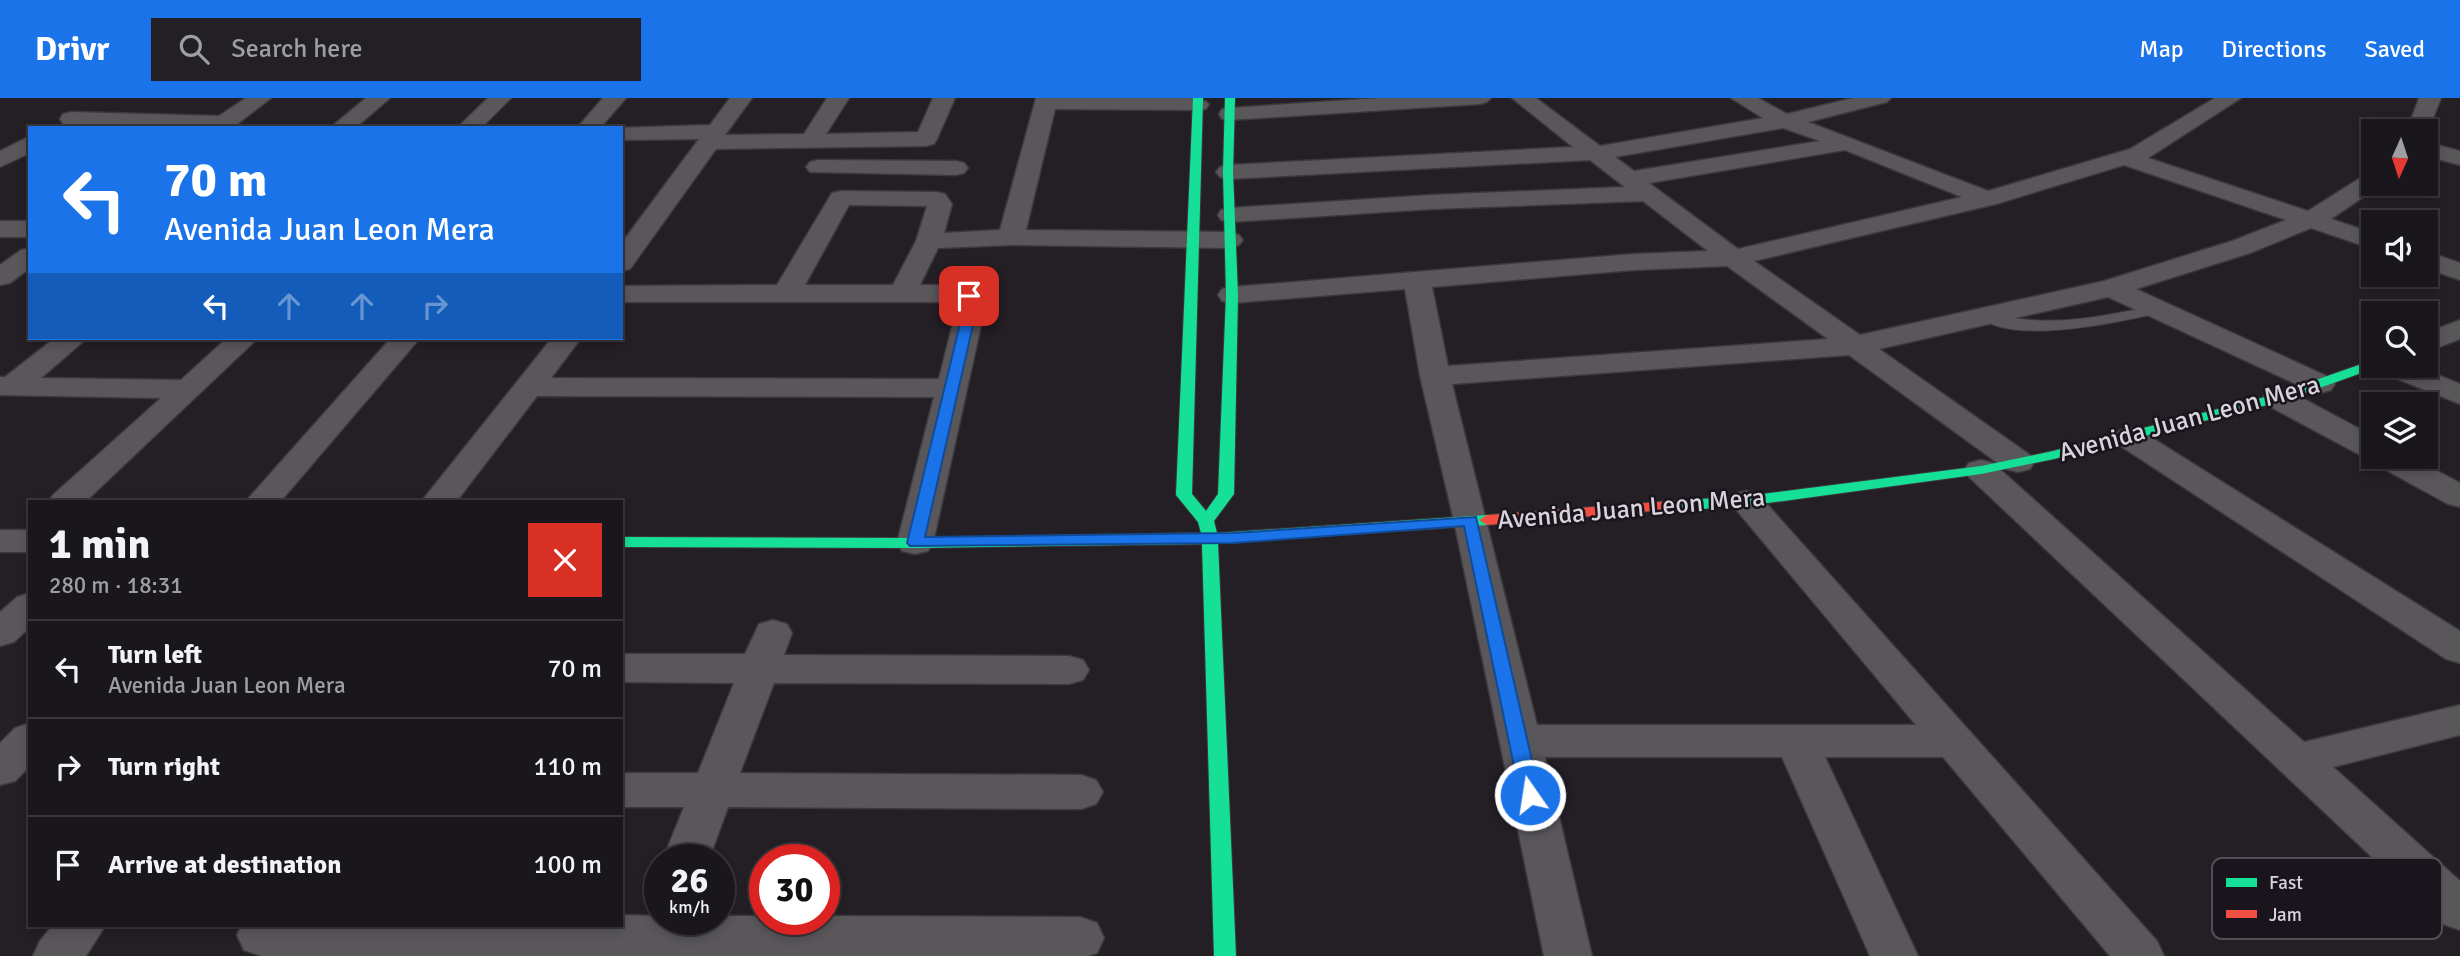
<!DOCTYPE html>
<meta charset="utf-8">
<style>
body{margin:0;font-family:Signika,sans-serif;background:#232025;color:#f1f3f6;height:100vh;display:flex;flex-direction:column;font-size:26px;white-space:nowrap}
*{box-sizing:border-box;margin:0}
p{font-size:23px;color:#9f9fa3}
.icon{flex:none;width:38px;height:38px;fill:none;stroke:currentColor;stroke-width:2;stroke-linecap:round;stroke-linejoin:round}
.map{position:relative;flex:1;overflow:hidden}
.drawer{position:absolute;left:28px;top:402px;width:595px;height:427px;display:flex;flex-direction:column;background:#1a171c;border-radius:0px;box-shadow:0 4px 10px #0003,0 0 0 2px #38363b}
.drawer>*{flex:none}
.guide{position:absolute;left:28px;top:28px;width:595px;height:214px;border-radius:0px;box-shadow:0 4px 10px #0003,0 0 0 2px #38363b;background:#1a73e8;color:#fff;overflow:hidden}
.needle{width:46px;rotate:183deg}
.buttons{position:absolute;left:2361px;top:21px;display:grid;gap:14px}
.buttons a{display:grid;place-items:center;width:77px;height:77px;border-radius:0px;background:#1a171c;box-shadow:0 4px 10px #0003,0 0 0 2px #38363b;font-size:35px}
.speed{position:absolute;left:644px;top:746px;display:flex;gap:14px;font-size:35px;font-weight:700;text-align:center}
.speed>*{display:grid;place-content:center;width:91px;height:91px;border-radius:50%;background:#1a171c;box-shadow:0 4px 10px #0003,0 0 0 2px #38363b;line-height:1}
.speed small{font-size:18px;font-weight:400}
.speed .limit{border:10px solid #d22;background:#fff;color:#111}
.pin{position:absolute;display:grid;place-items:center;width:60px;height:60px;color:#fff;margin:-30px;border-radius:14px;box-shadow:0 4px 10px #0006}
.me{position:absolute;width:77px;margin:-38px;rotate:347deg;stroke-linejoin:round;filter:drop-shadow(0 0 5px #0008)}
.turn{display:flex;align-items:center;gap:24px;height:147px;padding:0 21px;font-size:32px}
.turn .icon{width:91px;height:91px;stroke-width:2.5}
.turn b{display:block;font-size:49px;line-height:60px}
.lanes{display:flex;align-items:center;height:66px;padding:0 21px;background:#0003;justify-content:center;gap:35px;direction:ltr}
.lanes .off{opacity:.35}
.round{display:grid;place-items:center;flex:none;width:74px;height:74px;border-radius:0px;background:#232025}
.summary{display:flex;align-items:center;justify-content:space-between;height:119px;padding:0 21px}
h1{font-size:42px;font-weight:800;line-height:52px}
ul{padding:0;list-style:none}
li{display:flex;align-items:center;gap:21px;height:98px;padding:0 21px;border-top:2px solid #38363b}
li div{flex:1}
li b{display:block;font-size:26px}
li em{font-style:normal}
header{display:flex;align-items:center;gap:42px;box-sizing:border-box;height:98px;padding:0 35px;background:#1a73e8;color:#fff}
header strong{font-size:33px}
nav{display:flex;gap:38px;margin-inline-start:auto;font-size:24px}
.search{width:490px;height:63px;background:#232025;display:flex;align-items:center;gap:18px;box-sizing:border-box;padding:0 24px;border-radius:0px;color:#9f9fa3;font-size:26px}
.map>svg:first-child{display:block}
</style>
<header>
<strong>Drivr</strong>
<div class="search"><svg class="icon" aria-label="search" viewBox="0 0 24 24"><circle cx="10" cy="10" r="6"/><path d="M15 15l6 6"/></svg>Search here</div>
<nav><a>Map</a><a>Directions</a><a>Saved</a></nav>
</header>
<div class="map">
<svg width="2460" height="858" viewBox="0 0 2460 858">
<rect width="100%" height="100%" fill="#231f25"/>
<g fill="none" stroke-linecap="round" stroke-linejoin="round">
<defs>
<path id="lane" d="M2157,207L2164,211L2162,214C2122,224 2012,248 1980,219L1987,215C2049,230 2096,220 2157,207Z"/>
<path id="street" d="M246,0H271L232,30L71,28L63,26L60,21L63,16L71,14L219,18Z
M366,0H390L355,30H330Z
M488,0H511L481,30H457Z
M603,0H626L600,30H577Z
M730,0H752L725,37L804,36L827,0H849L826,36L918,34L933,0H955L937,41L934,46L926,48L716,51L630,171L621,173V146L699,41L621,42V30H615L710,27Z
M1036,0H1200L1209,6L1206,11L1198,12L1055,11L1026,132L1230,134L1239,137L1243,142L1239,147L1230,150L1011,147L938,150L920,187H956L979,192L986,205L933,445L928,453L915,456L902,453L897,445L934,299L537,298L456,404H421L552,240H581L551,280L939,281L958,204H621V188L777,187L829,100L832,95L841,93L936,94L945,96L952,106L944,135L1000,132ZM849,107L927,108L916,143L893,187H805Z
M1380,0H1491L1487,4L1480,6L1230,22L1222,21L1219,16L1222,11L1230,10Z
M1512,0H1536L1600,48L1763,20L1731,0H1758L1787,16L1853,0H1891L1887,4L1808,24L1988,93L2130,51L2215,0H2241L2148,60L2308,113L2365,77L2373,75V86H2382L2331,121L2373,135V151L2311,130L2250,155L2136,191L2331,280L2335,286L2331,292L2320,295L2309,292L2108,199L1879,251L2030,357L2034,364L2030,371L2018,374L2006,371L1849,257L1452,286L1537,627H1916L1729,403L1734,396L1746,393L1758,396L2157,843L2164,858H2110L1943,659H1825L1918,858H1870L1782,659H1545L1592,858H1544L1454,423L1420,278L1405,191L1232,205L1222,203L1218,197L1222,191L1232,189L1634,156L1708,153L1643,103L1432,111L1230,124L1221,122L1218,117L1221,112L1230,110L1432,97L1625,89L1590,62L1228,81L1220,79L1216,74L1220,69L1228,67L1573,49ZM1783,30L1820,43L1634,73L1615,59ZM1845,52L1962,99L1738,151L1649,85ZM2124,67L2286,122L2232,143L2104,183L1860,237L1754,163L1996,106ZM1727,168L1828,241L1448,268L1432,189L1634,172Z
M2419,0H2441L2426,38V33H2407Z
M30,38V55L0,69V53Z
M2426,44L2460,53V67L2426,58Z
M818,62L956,63L964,65L968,70L964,75L956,77L810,74L806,69L810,64Z
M0,123H30V139H0Z
M30,150V170L10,185L0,187V167L21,152Z
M2426,153L2460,165V182L2426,170Z
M2460,222V241L2426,254V235Z
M55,240H87L41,280L181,282L227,240H258L85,404H48L53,397L161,300L0,297V279H5Z
M391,240H420L280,404H245Z
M2376,268H2416L2460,286V306L2380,274Z
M2278,291L2289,293L2373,338V359H2411L2460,385V409L2448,406L2375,366L2372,360L2362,358L2267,307L2263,300L2267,293Z
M2130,330L2141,333L2460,533V565L2446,561L2119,347L2114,340L2119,333Z
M1981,362L1993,365L2304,644L2460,607V637L2333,669L2460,783V832L2443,826L1969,379L1964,372L1969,365Z
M0,432H30V454H0Z
M30,495V529L14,544L0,548V514L17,499Z
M773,522L787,526L792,535L784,557L1069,558L1083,562L1089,572L1083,582L1069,586L774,585L740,675L1081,677L1096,682L1103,694L1096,706L1081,711L728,709L709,761H663L684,709H621V675H698L734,585L621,584V556H745L759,526Z
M30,625V668L15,683L0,687V645L15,630Z
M621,817L660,818V821H719V818H765V821H824V818L1080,819L1097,825L1104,840L1097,855L1088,858H261L244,852L237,837L241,828H621Z
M52,828H105L86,858H33L40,843Z"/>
<path id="fast" d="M1193,0H1203L1192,396L1206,413L1218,396L1226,197L1223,74L1225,0H1235L1233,74L1238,197L1234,396L1214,423L1217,435L1487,417L1495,422L1487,427L1218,445L1236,858H1214L1202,446L915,450L621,449V439L915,440L1201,435L1198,424L1176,397Z
M2373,262V268L2378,269L2283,303L2054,361L1981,376L1746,408L1671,413L1663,408L1671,403L1746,398L1981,368L2053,353L2273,297Z"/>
<path id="jam" d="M1671,403L1679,408L1676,411L1487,427L1479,422L1487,417Z"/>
</defs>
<!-- lane casing -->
<use href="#lane" stroke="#3c393d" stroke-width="2"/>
<!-- street casing -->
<use href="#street" stroke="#3c393d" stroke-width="3"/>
<!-- fast casing -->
<use href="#fast" stroke="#3c393d" stroke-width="2"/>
<!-- jam casing -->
<use href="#jam" stroke="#3c393d" stroke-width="2"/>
<!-- lane -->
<use href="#lane" fill="#59575a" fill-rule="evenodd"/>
<!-- street -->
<use href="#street" fill="#59575a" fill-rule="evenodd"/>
<!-- fast -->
<use href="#fast" fill="#16e098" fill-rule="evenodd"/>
<!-- jam -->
<use href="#jam" fill="#f24e42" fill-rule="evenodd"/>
</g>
<!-- route -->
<path fill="#1a73e8" stroke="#114b97" stroke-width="2" d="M969,194L973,195L978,205L925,439L1233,435L1476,419L1540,697L1537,702L1530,704L1523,702L1520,697L1464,428L1233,445L910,448L907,445L965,205L962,198Z"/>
<g text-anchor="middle" stroke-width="5" stroke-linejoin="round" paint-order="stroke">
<!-- street labels -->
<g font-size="26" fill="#d8d3da" stroke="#1a141d">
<text transform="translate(2189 320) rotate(-15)" y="9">Avenida Juan Leon Mera</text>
<text transform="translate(1631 410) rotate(-5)" y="9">Avenida Juan Leon Mera</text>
</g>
</g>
<!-- legend -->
<rect x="2212" y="760" width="230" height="81" rx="10" fill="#1a141d" stroke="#534d56" stroke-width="2"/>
<rect x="2226" y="780" width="31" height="9" fill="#16e098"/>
<rect x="2226" y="812" width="31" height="8" fill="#f24e42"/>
<g font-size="19" fill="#d8d3da">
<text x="2269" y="791">Fast</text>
<text x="2269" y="823">Jam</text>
</g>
</svg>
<div class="buttons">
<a><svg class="needle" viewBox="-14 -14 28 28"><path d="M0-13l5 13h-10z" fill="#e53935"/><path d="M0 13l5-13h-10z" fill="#9f9fa3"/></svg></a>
<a><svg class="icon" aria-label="sound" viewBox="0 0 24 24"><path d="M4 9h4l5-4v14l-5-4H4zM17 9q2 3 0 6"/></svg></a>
<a><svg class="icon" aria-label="search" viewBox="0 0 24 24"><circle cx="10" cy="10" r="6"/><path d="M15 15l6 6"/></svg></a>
<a><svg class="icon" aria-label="layers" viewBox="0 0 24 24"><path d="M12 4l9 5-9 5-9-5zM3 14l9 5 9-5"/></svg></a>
</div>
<div class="speed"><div>26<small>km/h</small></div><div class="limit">30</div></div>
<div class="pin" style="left:969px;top:198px;background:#d93025"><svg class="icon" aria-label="arrive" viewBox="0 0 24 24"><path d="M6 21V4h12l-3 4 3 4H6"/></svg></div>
<svg class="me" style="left:1530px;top:697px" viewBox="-20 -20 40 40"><circle r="17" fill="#1a73e8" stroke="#fff" stroke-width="3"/><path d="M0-11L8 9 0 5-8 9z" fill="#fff"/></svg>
<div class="guide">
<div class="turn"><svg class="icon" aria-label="left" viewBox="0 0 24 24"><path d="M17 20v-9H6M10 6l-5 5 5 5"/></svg><div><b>70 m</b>Avenida Juan Leon Mera</div></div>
<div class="lanes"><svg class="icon" aria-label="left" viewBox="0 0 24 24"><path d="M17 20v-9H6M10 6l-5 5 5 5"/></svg><svg class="icon off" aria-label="ahead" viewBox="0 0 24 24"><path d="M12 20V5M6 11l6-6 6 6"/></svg><svg class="icon off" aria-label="ahead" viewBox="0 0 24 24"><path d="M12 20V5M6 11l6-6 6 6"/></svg><svg class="icon off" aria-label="right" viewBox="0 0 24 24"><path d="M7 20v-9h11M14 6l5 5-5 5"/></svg></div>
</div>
<section class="drawer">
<div class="summary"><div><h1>1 min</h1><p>280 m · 18:31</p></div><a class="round" style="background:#d93025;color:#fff"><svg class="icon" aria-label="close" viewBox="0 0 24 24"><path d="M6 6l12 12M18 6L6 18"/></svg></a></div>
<ul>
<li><svg class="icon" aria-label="left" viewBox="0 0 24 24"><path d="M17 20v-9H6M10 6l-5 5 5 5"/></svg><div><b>Turn left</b><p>Avenida Juan Leon Mera</p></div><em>70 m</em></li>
<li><svg class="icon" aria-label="right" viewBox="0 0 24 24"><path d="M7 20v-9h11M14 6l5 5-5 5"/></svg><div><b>Turn right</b></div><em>110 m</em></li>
<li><svg class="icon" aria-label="arrive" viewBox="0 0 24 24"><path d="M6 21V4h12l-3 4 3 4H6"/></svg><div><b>Arrive at destination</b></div><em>100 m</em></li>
</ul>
</section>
</div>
